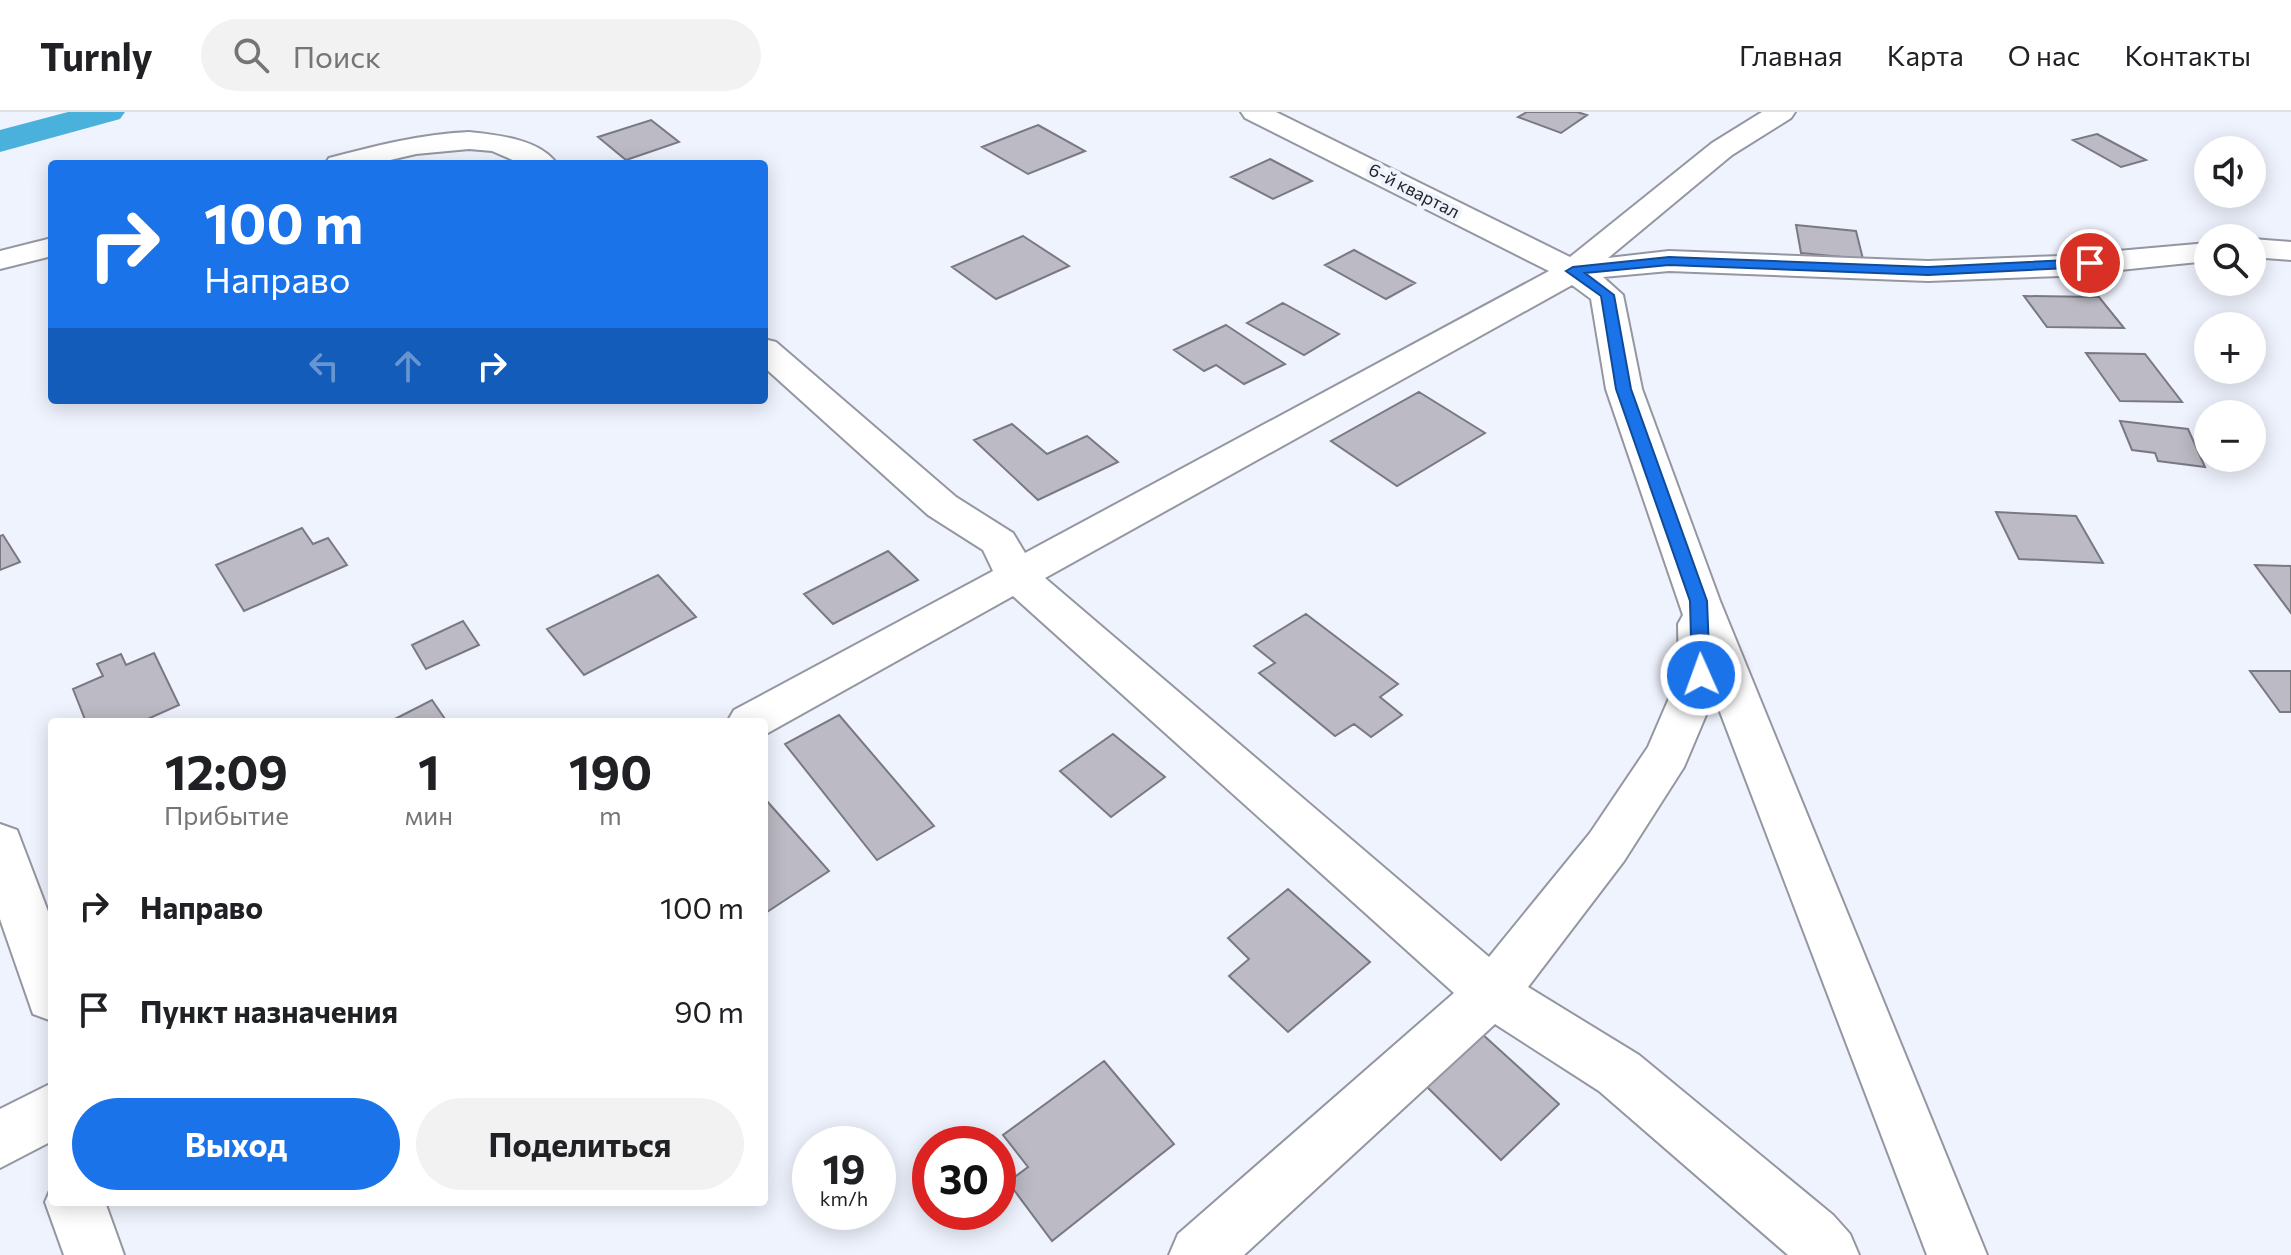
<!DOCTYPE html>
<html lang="ru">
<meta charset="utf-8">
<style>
body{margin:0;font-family:Commissioner,sans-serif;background:#f2f2f2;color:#202124;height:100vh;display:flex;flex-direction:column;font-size:30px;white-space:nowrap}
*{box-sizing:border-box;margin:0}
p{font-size:26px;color:#757577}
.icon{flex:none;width:44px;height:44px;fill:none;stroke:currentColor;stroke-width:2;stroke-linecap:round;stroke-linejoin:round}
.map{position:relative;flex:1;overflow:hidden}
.details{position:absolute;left:48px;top:606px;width:720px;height:488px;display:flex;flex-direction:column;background:#fff;border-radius:8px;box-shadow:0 4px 20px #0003}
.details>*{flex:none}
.guide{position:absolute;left:48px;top:48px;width:720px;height:244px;border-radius:8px;box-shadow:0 4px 20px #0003;background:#1a73e8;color:#fff;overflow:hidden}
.buttons{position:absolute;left:2194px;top:24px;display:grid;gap:16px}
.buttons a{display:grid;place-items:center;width:72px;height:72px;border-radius:50%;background:#fff;box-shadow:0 4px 20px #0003;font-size:40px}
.speed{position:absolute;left:792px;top:1014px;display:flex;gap:16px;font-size:40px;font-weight:700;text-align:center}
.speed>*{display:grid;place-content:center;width:104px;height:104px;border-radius:50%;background:#fff;box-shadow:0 4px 20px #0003;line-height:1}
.speed small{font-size:20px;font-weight:400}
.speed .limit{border:12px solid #d22;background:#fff;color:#111}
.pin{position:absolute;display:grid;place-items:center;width:68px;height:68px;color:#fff;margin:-34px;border:4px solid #fff;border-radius:50%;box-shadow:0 2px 8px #0007}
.me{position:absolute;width:88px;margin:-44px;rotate:358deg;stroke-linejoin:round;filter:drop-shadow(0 0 6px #0008)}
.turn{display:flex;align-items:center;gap:28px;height:168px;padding:0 24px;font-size:36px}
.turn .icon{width:104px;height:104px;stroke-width:2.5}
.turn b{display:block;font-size:56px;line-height:68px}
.lanes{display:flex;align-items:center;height:76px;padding:0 24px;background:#0003;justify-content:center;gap:40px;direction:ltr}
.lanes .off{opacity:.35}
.eta{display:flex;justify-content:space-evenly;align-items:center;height:136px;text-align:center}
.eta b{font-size:48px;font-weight:700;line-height:56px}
.cta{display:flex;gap:16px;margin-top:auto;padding:16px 24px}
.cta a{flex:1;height:92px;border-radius:48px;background:#1a73e8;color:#fff;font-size:32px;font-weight:700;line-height:92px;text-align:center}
.cta a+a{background:#f2f2f2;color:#202124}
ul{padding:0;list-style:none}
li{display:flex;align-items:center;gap:24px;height:104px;padding:0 24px}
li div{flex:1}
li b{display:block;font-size:30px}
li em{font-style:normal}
header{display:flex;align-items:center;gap:48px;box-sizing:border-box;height:112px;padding:0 40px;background:#fff;border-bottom:2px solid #e0e0e0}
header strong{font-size:38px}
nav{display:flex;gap:44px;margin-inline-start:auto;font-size:28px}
.search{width:560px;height:72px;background:#f2f2f2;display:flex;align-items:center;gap:20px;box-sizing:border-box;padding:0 28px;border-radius:44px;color:#757577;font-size:30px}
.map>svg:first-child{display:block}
</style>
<header>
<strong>Turnly</strong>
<div class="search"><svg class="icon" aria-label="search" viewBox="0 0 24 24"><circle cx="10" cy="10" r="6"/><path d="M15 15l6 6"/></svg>Поиск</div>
<nav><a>Главная</a><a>Карта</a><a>О нас</a><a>Контакты</a></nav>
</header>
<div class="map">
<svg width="2291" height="1143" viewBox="0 0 2291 1143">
<rect width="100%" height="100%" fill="#eff3fd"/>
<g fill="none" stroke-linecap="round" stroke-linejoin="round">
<!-- canal -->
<path fill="#4ab0dc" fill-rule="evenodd" d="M68,0H125L120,7L0,40V18Z"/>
</g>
<!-- building -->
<path fill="#bcbbc5" stroke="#7a7982" stroke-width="2" d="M1527,0H1577L1587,3L1561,21L1518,5Z
M651,8L679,30L626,48L598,25Z
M1038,13L1085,39L1028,62L982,35Z
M2097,22L2146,48L2121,55L2073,28Z
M1270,47L1312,69L1273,87L1231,65Z
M1796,113L1856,119L1863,147L1801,141Z
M1023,124L1069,154L996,187L952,155Z
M1354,138L1415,171L1386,187L1325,153Z
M2024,184L2099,185L2124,216L2047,215Z
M1283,191L1339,222L1304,243L1247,211Z
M1226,213L1285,252L1244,272L1216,253L1204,259L1174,238Z
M2086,241L2145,242L2182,290L2120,289Z
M1419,280L1485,321L1397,374L1331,329Z
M2120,309L2188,317L2205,355L2158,349L2155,341L2132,338Z
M1012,312L1047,342L1087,324L1118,350L1038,388L974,328Z
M1996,400L2076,404L2103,451L2019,447Z
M302,416L313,432L328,426L347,453L244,499L216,453Z
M3,423L20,450L0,458V424Z
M888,439L918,468L833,512L804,482Z
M2255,453L2291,454V501Z
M658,463L696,505L584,563L547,517Z
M1306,502L1398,572L1380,585L1402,603L1371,625L1354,612L1335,624L1259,561L1275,551L1254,534Z
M463,509L479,533L426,557L412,533Z
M154,541L179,593L141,610H86L73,577L103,564L97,552L121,542L126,553Z
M2250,559H2291V600H2280Z
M432,588L447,610H389Z
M839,603L934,714L877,748L785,632Z
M1113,622L1165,665L1111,705L1060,659Z
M766,688L829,759L764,802V689Z
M1288,777L1370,850L1288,920L1229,864L1249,847L1228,826Z
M1481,921L1559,992L1501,1048L1424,972Z
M1104,949L1174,1032L1052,1129L1008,1070L1028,1055L1003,1023Z"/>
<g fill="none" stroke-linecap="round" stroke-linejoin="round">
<defs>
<path id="minor" d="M1241,0H1276L1570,145L1712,31L1762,0H1795L1791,6L1732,43L1608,146L1669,139L1928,149L2061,144L2208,131V149L2061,164L1928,169L1669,159L1603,165L1623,183L1642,277L1720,489L1987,1143H1927L1714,584L1684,655L1624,749L1528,875L1639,943L1833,1103L1850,1122L1859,1143H1788L1599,979L1495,912L1244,1143H1169L1178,1122L1454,881L1013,484L766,622L764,610H727L734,598L993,459L983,438L928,403L764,255V227L776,230L956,385L1013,421L1025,441L1549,159L1245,6ZM1572,173L1591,187L1606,277L1683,503L1678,512L1679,563L1648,635L1590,721L1489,845L1045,466Z
M469,20C497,23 540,27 557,52H522L492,39L469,37L416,42L373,52H325L329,46C375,34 421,22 469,20Z
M52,126V144L0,157V139Z
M2252,127L2291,130V148L2252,145Z
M0,712L17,718L52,810V909L33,902L0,807Z
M52,971V1029L0,1056V997Z
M52,1074V1090H105L124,1143H64L45,1090Z"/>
</defs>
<!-- minor casing -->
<use href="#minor" stroke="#9497a1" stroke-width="4"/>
<!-- minor -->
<use href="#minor" fill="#fff" fill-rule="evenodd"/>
</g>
<!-- route -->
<path fill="#1a73e8" stroke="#114b97" stroke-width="2" d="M1669,145L1928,155L2090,147L2097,151L2090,155L1928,163L1669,153L1585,161L1614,183L1631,277L1707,489L1710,563L1701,570L1692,563L1690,489L1616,277L1601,184L1566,159L1573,155Z"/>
<g text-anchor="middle" stroke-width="8" stroke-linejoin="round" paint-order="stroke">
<!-- far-street labels -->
<g font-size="18" fill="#242529" stroke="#eff3fd">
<text transform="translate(1414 79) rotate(27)" y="6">6-й квартал</text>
</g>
</g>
</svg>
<div class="buttons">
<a><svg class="icon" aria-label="sound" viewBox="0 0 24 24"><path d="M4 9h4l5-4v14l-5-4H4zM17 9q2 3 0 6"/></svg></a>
<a><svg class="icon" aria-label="search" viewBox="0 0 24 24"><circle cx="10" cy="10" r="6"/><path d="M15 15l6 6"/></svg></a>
<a>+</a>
<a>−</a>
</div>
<div class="speed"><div>19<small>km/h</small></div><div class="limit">30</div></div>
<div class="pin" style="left:2090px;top:151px;background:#d93025"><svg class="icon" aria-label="arrive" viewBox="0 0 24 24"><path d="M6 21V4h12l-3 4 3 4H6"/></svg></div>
<svg class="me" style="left:1701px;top:563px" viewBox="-20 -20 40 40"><circle r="17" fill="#1a73e8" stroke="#fff" stroke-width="3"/><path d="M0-11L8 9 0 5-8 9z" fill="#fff"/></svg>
<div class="guide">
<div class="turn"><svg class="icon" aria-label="right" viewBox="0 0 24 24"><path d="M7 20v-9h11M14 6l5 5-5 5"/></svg><div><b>100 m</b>Направо</div></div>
<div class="lanes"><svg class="icon off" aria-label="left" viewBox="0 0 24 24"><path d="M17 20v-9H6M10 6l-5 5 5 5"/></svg><svg class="icon off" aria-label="ahead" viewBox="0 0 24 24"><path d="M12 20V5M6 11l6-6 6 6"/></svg><svg class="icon" aria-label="right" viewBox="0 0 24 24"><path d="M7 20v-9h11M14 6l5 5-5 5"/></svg></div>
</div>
<section class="details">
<div class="eta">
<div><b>12:09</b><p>Прибытие</p></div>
<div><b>1</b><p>мин</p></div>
<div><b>190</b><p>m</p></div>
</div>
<ul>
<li><svg class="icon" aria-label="right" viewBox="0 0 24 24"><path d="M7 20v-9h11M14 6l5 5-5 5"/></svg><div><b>Направо</b></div><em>100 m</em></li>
<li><svg class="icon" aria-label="arrive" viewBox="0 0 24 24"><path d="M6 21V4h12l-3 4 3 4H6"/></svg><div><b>Пункт назначения</b></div><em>90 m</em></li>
</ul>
<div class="cta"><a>Выход</a><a>Поделиться</a></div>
</section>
</div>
